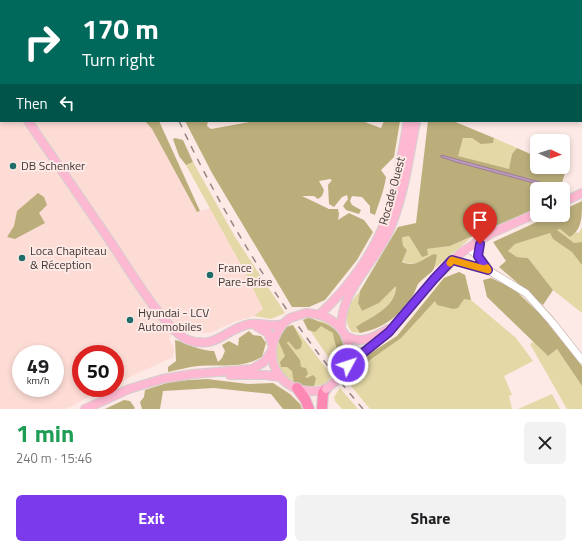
<!DOCTYPE html>
<meta charset="utf-8">
<style>
body{margin:0;font-family:"Titillium Web",sans-serif;background:#f2f2f2;color:#202124;height:100vh;display:flex;flex-direction:column;font-size:15px;white-space:nowrap}
*{box-sizing:border-box;margin:0}
p{font-size:13px;color:#757577}
.icon{flex:none;width:22px;height:22px;fill:none;stroke:currentColor;stroke-width:2;stroke-linecap:round;stroke-linejoin:round}
.map{position:relative;height:409px;overflow:hidden}
.sheet{display:flex;flex-direction:column;background:#fff;flex:1}
.sheet>*{flex:none}
.hud{position:absolute;left:0px;top:0px;width:582px;height:122px;box-shadow:0 2px 6px #0003;background:#00695c;color:#fff;overflow:hidden}
.needle{width:26px;rotate:94deg}
.fabs{position:absolute;left:530px;top:134px;display:grid;gap:8px}
.fabs a{display:grid;place-items:center;width:40px;height:40px;border-radius:6px;background:#fff;box-shadow:0 2px 6px #0003;font-size:20px}
.speed{position:absolute;left:12px;top:345px;display:flex;gap:8px;font-size:20px;font-weight:700;text-align:center}
.speed>*{display:grid;place-content:center;width:52px;height:52px;border-radius:50%;background:#fff;box-shadow:0 2px 6px #0003;line-height:1}
.speed small{font-size:10px;font-weight:400}
.speed .limit{border:6px solid #d22;background:#fff;color:#111}
.pin{position:absolute;display:grid;place-items:center;width:34px;height:34px;color:#fff;margin:-41px -17px;border-radius:50% 50% 50% 0;rotate:-45deg;box-shadow:0 0 4px #0007}
.pin .icon{rotate:45deg}
.me{position:absolute;width:44px;margin:-22px;rotate:50deg;stroke-linejoin:round;filter:drop-shadow(0 0 3px #0008)}
.turn{display:flex;align-items:center;gap:14px;height:84px;padding:0 16px;font-size:18px}
.turn .icon{width:52px;height:52px;stroke-width:2.5}
.turn b{display:block;font-size:28px;line-height:34px}
.then{display:flex;align-items:center;height:38px;padding:0 16px;background:#0003;gap:8px;font-size:15px}
.round{display:grid;place-items:center;flex:none;width:42px;height:42px;border-radius:6px;background:#f2f2f2}
.overview{display:flex;align-items:center;justify-content:space-between;height:68px;padding:0 16px}
h1{font-size:24px;font-weight:700;line-height:30px;color:#1e9e55}
.button{display:flex;gap:8px;margin-top:auto;padding:8px 16px}
.button a{flex:1;height:46px;border-radius:6px;background:#7c3aed;color:#fff;font-size:16px;font-weight:700;line-height:46px;text-align:center}
.button a+a{background:#f2f2f2;color:#202124}
.map>svg:first-child{display:block}
</style>
<div class="map">
<svg width="582" height="409" viewBox="0 0 582 409">
<rect width="100%" height="100%" fill="#fde9e5"/>
<!-- built -->
<path fill="#fedcd6" fill-rule="evenodd" d="M0,0L92,1H1V121H145L152,129L197,212L210,208L245,272L263,309L254,316L234,322L210,333H191L177,327L169,339L174,348L173,357L115,384V354H81V388H105L66,409H0ZM21,354H55V388H21Z"/>
<!-- green -->
<path fill="#e4d8a6" d="M147,0H419V1Z
M458,0H582V71L581,1Z
M463,138H472L493,143L494,138L517,148L512,154L509,170L457,156Z
M193,162L235,237L285,313L271,319L254,316L263,309L245,272L186,165Z
M582,227V313L553,290L528,258L517,257L508,251L515,244L560,229L579,233Z
M402,236H409L422,257L427,249L450,246L472,237L435,268L437,255C422,258 417,269 402,261L407,250L403,247Z
M459,272L465,275L471,300L516,338L533,361L504,376L512,395L509,396L512,409H370L346,380L360,360L397,336L444,278Z
M396,286C395,308 371,316 356,328L360,333L352,332C340,318 350,302 360,291L358,303L362,311L379,303Z
M308,318L328,323L339,334L344,350V361L337,370L303,320Z
M293,325L332,376L326,384C316,386 304,387 295,383C279,377 272,355 278,340C280,336 284,331 286,327Z
M534,342L548,356L557,349L582,386V409H567L530,344Z
M340,388L358,409H342L335,401L334,397Z
M552,394L560,409H518Z"/>
<!-- forest -->
<path fill="#bbae7b" d="M145,121H159L200,211L197,212L152,129Z
M185,121H208L207,126L211,129L255,121H362L381,128L384,121H400L394,157L381,170L386,177C384,191 379,202 375,215L370,213V206L362,197L352,196L350,201L352,205L361,210L359,214L346,210L343,206L348,199L347,195L342,197L334,207L329,204L328,185L332,180L330,179L319,181L324,190L322,196L318,199L314,196H302L329,209H338L339,214L338,220L349,213L364,220L373,232L357,260L325,300L309,307H292L212,173Z
M428,121H453L494,138L493,143L481,144L472,138H463L458,156L509,169L512,154L517,148L537,157V167H560L566,170L560,189H537V208L450,246L427,249L428,255L422,257L409,236L402,237L403,246L407,250L402,262C416,268 422,259 434,254L437,255C434,275 433,269 420,282C416,285 416,291 413,295C400,316 384,328 360,333L356,327C370,317 396,308 396,286L379,303L362,311L358,303L360,291L398,227L416,223Z
M175,138L183,140L193,162L186,165L179,156L173,139Z
M38,193L44,197L47,205L39,213L45,223L15,239L7,237L14,226L17,211Z
M582,201C582,218 582,229 570,237L560,229L557,230L574,243L582,242V265L572,252L553,239L550,233L515,244L508,251L517,257L528,258L553,290L543,305L499,267L506,261L493,242L552,215H563V210Z
M459,272L465,275L471,300L464,299L458,308L453,309L437,305L435,301L401,338L364,364L356,375H353L352,372L360,360L397,336L444,278Z
M491,278L514,289L541,315L582,366V386L557,349L548,356L487,297L483,280Z
M308,318C312,318 313,319 317,321C335,326 344,334 344,355C336,351 334,341 333,333L321,326L315,332L308,330L303,320Z
M293,325L302,342L301,348L296,350L288,341L287,343L300,360L301,367L306,368L308,374L305,377L307,378L313,375L316,378L314,386H302L294,383L292,371L287,367H281L280,362L285,356L278,340L286,327Z
M249,331L253,335L261,336L266,343L262,357C241,369 222,364 198,366C188,367 178,370 168,372V367L176,361L175,340C188,344 200,351 214,351L218,362L222,358L225,351L222,345L229,341L238,346L239,338Z
M207,379L248,384L273,383L290,394L300,404L302,409H283L271,394L214,388L163,391L160,409H142L140,402L144,397L145,390L173,381Z
M124,400L130,401L135,408L134,409H105Z"/>
<!-- water -->
<path fill="#c09ac1" stroke="#9a7d97" d="M441,155L547,184L556,189L456,162L441,157Z"/>
<g fill="none" stroke-linecap="round" stroke-linejoin="round">
<defs>
<path id="minor" d="M468,248L478,256L488,270L526,293L552,322L582,360
M478,256L479,240
M453,260L488,270"/>
<path id="major" d="M429,1V0
M436,1V0
M0,85L1,86
M28,121C55,161 83,201 110,241C125,263 165,331 188,340C217,350 226,328 250,324C261,322 271,328 283,324
M563,202L582,193
M306,313C334,314 356,335 347,365
M320,314C349,288 375,251 388,214C398,184 402,152 408,121
M283,324C255,359 284,401 326,389
M256,326L268,333L272,344
M341,329C341,289 373,266 389,231C404,197 409,158 416,121
M345,335C359,345 374,338 388,329
M347,365L389,332L434,279L462,252L492,233L537,213
M230,375H266L280,377
M85,409L129,389L162,379L193,374L252,369L264,362L271,352"/>
<path id="highway" d="M297,388L305,399L309,409
M322,409L323,393L326,389"/>
</defs>
<!-- minor casing -->
<use href="#minor" stroke="#b7a09b" stroke-width="8"/>
<!-- major casing -->
<use href="#major" stroke="#d2cfcf" stroke-width="10"/>
<!-- highway casing -->
<use href="#highway" stroke="#d2cfcf" stroke-width="12"/>
<!-- minor -->
<use href="#minor" stroke="#fff" stroke-width="7"/>
<!-- major -->
<use href="#major" stroke="#feb8d2" stroke-width="8"/>
<!-- highway -->
<use href="#highway" stroke="#fe88b4" stroke-width="10"/>
<!-- rail -->
<path stroke="#948683" stroke-width="1.5" stroke-dasharray="7 7" stroke-linecap="butt" d="M128,0L129,1
M179,121C226,222 290,324 363,409"/>
<defs>
<path id="major-bridge" d="M283,324L290,318L306,313
M326,389L341,377L346,368"/>
</defs>
<!-- major-bridge casing -->
<use href="#major-bridge" stroke="#d2cfcf" stroke-width="10" stroke-linecap="butt"/>
<!-- major-bridge -->
<use href="#major-bridge" stroke="#feb8d2" stroke-width="8"/>
</g>
<g fill="none" stroke-linecap="round" stroke-linejoin="round">
<defs>
<path id="route" d="M348,365L389,332L434,279L452,260L488,270L478,256L480,244"/>
</defs>
<!-- route casing -->
<use href="#route" stroke="#51269a" stroke-width="10"/>
<!-- route -->
<use href="#route" stroke="#7c3aed" stroke-width="7"/>
<!-- slow -->
<path stroke="#f59e0b" stroke-width="7" d="M450,263L452,260L488,270L487,268"/>
</g>
<!-- markers -->
<g fill="#206c6b" stroke="#fde9e5" stroke-width="1.5">
<circle cx="13" cy="166" r="4"/>
<circle cx="22" cy="258" r="4"/>
<circle cx="210" cy="275" r="4"/>
<circle cx="130" cy="320" r="4"/>
</g>
<g text-anchor="middle" stroke-width="4" stroke-linejoin="round" paint-order="stroke">
<!-- poi labels -->
<g font-size="12" fill="#423836" stroke="#fde9e5" text-anchor="start">
<text x="21" y="170">DB Schenker</text>
<text x="30" y="255">Loca Chapiteau<tspan x="30" dy="14">&amp; Réception</tspan></text>
<text x="218" y="272">France<tspan x="218" dy="14">Pare-Brise</tspan></text>
<text x="138" y="317">Hyundai - LCV<tspan x="138" dy="14">Automobiles</tspan></text>
</g>
<!-- street labels -->
<g font-size="12" fill="#423836" stroke="#fde9e5">
<text transform="translate(392 191) rotate(-75)" y="4">Rocade Ouest</text>
</g>
</g>
</svg>
<div class="fabs">
<a><svg class="needle" viewBox="-14 -14 28 28"><path d="M0-13l5 13h-10z" fill="#e53935"/><path d="M0 13l5-13h-10z" fill="#757577"/></svg></a>
<a><svg class="icon" aria-label="sound" viewBox="0 0 24 24"><path d="M4 9h4l5-4v14l-5-4H4zM17 9q2 3 0 6"/></svg></a>
</div>
<div class="speed"><div>49<small>km/h</small></div><div class="limit">50</div></div>
<div class="pin" style="left:480px;top:244px;background:#d93025"><svg class="icon" aria-label="arrive" viewBox="0 0 24 24"><path d="M6 21V4h12l-3 4 3 4H6"/></svg></div>
<svg class="me" style="left:348px;top:365px" viewBox="-20 -20 40 40"><circle r="17" fill="#7c3aed" stroke="#fff" stroke-width="3"/><path d="M0-11L8 9 0 5-8 9z" fill="#fff"/></svg>
<div class="hud">
<div class="turn"><svg class="icon" aria-label="right" viewBox="0 0 24 24"><path d="M7 20v-9h11M14 6l5 5-5 5"/></svg><div><b>170 m</b>Turn right</div></div>
<div class="then">Then<svg class="icon" aria-label="left" viewBox="0 0 24 24"><path d="M17 20v-9H6M10 6l-5 5 5 5"/></svg></div>
</div>
</div>
<section class="sheet">
<div class="overview"><div><h1>1 min</h1><p>240 m · 15:46</p></div><a class="round"><svg class="icon" aria-label="close" viewBox="0 0 24 24"><path d="M6 6l12 12M18 6L6 18"/></svg></a></div>
<div class="button"><a>Exit</a><a>Share</a></div>
</section>
